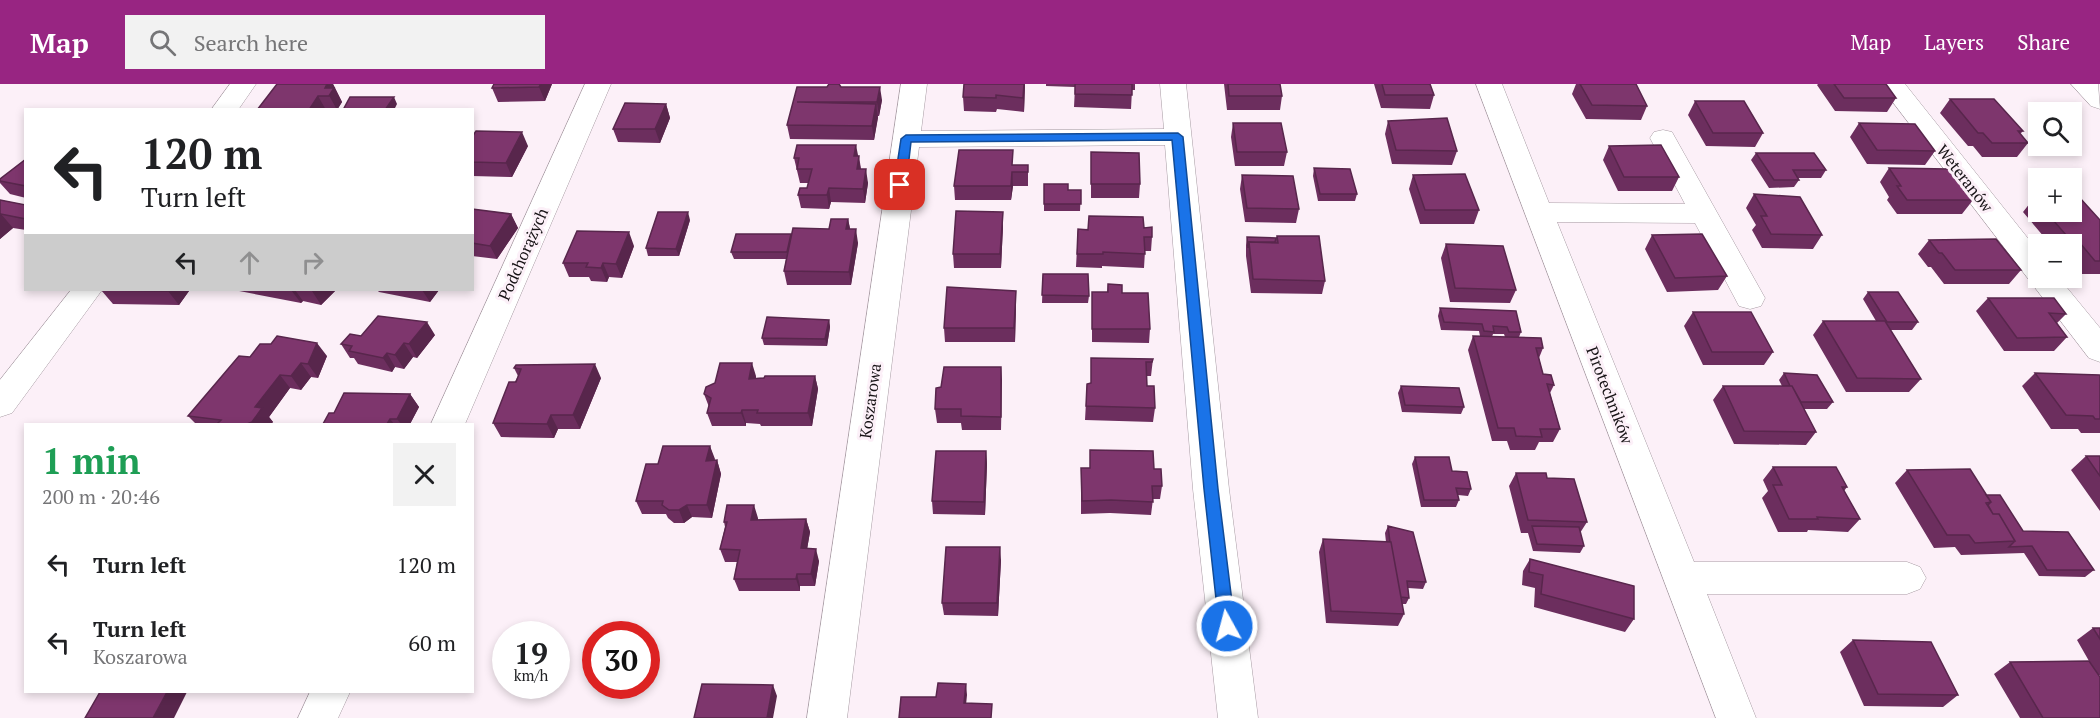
<!DOCTYPE html>
<meta charset="utf-8">
<style>
body{margin:0;font-family:"PT Serif",serif;background:#f2f2f2;color:#202124;height:100vh;display:flex;flex-direction:column;font-size:22px;white-space:nowrap}
*{box-sizing:border-box;margin:0}
p{font-size:20px;color:#757577}
.icon{flex:none;width:33px;height:33px;fill:none;stroke:currentColor;stroke-width:2;stroke-linecap:round;stroke-linejoin:round}
.map{position:relative;flex:1;overflow:hidden}
.side{position:absolute;left:24px;top:339px;width:450px;height:270px;display:flex;flex-direction:column;background:#fff;border-radius:0px;box-shadow:0 3px 9px #0003}
.side>*{flex:none}
.guide{position:absolute;left:24px;top:24px;width:450px;height:183px;border-radius:0px;box-shadow:0 3px 9px #0003;background:#fff;color:#202124;overflow:hidden}
.fabs{position:absolute;left:2028px;top:18px;display:grid;gap:12px}
.fabs a{display:grid;place-items:center;width:54px;height:54px;border-radius:0px;background:#fff;box-shadow:0 3px 9px #0003;font-size:30px}
.speed{position:absolute;left:492px;top:537px;display:flex;gap:12px;font-size:30px;font-weight:700;text-align:center}
.speed>*{display:grid;place-content:center;width:78px;height:78px;border-radius:50%;background:#fff;box-shadow:0 3px 9px #0003;line-height:1}
.speed small{font-size:15px;font-weight:400}
.speed .limit{border:9px solid #d22;background:#fff;color:#111}
.pin{position:absolute;display:grid;place-items:center;width:51px;height:51px;color:#fff;margin:-26px;border-radius:12px;box-shadow:0 3px 9px #0006}
.me{position:absolute;width:66px;margin:-33px;rotate:353deg;stroke-linejoin:round;filter:drop-shadow(0 0 4px #0008)}
.turn{display:flex;align-items:center;gap:21px;height:126px;padding:0 18px;font-size:27px}
.turn .icon{width:78px;height:78px;stroke-width:2.5}
.turn b{display:block;font-size:42px;line-height:51px}
.lanes{display:flex;align-items:center;height:57px;padding:0 18px;background:#0003;justify-content:center;gap:30px;direction:ltr}
.lanes .off{opacity:.35}
.round{display:grid;place-items:center;flex:none;width:63px;height:63px;border-radius:0px;background:#f2f2f2}
.headline{display:flex;align-items:center;justify-content:space-between;height:102px;padding:0 18px}
h1{font-size:36px;font-weight:700;line-height:45px;color:#1e9e55}
ul{padding:0;list-style:none}
li{display:flex;align-items:center;gap:18px;height:78px;padding:0 18px}
li div{flex:1}
li b{display:block;font-size:22px}
li em{font-style:normal}
header{display:flex;align-items:center;gap:36px;box-sizing:border-box;height:84px;padding:0 30px;background:#982582;color:#fff}
header strong{font-size:28px}
nav{display:flex;gap:33px;margin-inline-start:auto;font-size:21px}
.search{width:420px;height:54px;background:#f2f2f2;display:flex;align-items:center;gap:15px;box-sizing:border-box;padding:0 21px;border-radius:0px;color:#757577;font-size:22px}
.map>svg:first-child{display:block}
</style>
<header>
<strong>Map</strong>
<div class="search"><svg class="icon" aria-label="search" viewBox="0 0 24 24"><circle cx="10" cy="10" r="6"/><path d="M15 15l6 6"/></svg>Search here</div>
<nav><a>Map</a><a>Layers</a><a>Share</a></nav>
</header>
<div class="map">
<svg width="2100" height="634" viewBox="0 0 2100 634">
<rect width="100%" height="100%" fill="#fcf0f8"/>
<g fill="none" stroke-linecap="round" stroke-linejoin="round">
<defs>
<path id="street" d="M230,0H256L238,26H211Z
M585,0H611L465,340H431Z
M901,0H927L921,47L1164,45L1160,0H1186L1229,405L1258,634H1218L1193,405L1165,61L919,63L847,634H807Z
M1476,0H1502L1549,119L1685,120L1650,54L1654,48L1663,46L1672,48L1765,214L1761,222L1750,225L1739,222L1695,139L1557,138L1694,478H1907L1920,483L1926,494L1920,505L1907,510H1707L1756,634H1716Z
M1879,0H1905L2038,167V194H2059L2100,244V278L2089,274Z
M2071,0H2098L2100,25L2091,22Z
M71,206H102L12,329L0,333V296Z
M310,608H350L338,634H298Z"/>
</defs>
<!-- street casing -->
<use href="#street" stroke="#a79ba3" stroke-width="1"/>
<!-- street -->
<use href="#street" fill="#fff" fill-rule="evenodd"/>
</g>
<!-- wall -->
<path fill="#6c2e5e" fill-rule="evenodd" d="M333,0L342,18L337,26H257Z
M552,0L545,17L498,18L492,4Z
M964,0H1025L1024,28L997,25L996,28L964,27L963,13Z
M1046,0H1135V6H1132L1131,25L1074,23L1075,3L1046,2Z
M1224,0H1280L1282,12L1280,26H1227Z
M1374,0H1430L1434,11L1430,25L1381,24Z
M1576,0H1636L1647,22L1641,36L1586,35L1572,10Z
M1818,0H1886L1896,14L1887,28L1835,27L1817,1Z
M841,3L882,16L879,32H878L874,56L790,55L787,41Z
M1950,15L2023,47L2020,50L2028,59L2017,73H1982L1973,62H1968L1940,29Z
M1695,17L1763,49L1755,63L1706,62L1688,31Z
M666,20L670,34L660,59L618,58L613,45Z
M1388,37L1457,67L1452,81L1392,80L1385,50Z
M1233,39L1287,68L1284,82H1235L1231,53Z
M1859,39L1935,67L1925,81L1867,80L1850,53Z
M472,53L528,62L512,93L472,92Z
M1609,62L1679,93L1672,107H1618L1603,76Z
M1091,68L1140,100L1139,114H1091Z
M1756,69L1826,86L1821,94H1798L1799,96L1794,103L1769,104L1751,76Z
M859,72L861,85L868,99L865,119L831,118L829,125L801,124L798,111L807,104L809,99H800L794,74Z
M26,75V114L10,110L0,99V95Z
M1014,81H1028V102H1013L1011,116H955L954,102Z
M1314,84L1357,110L1355,117H1318L1313,92Z
M1889,84L1973,116L1962,130H1897L1887,116L1889,113L1880,98Z
M1242,91L1299,125L1296,139L1245,138L1240,105Z
M1413,91L1479,126L1474,140H1420L1409,105Z
M1044,100L1068,106H1081L1080,127H1044Z
M1754,110L1822,151L1813,165L1762,164L1752,146L1756,141L1746,124Z
M2034,114H2038V128H2072L2100,136V190H2082L2072,178V160H2050L2023,128Z
M0,116L26,121V146L13,144L0,155Z
M472,125L511,130L518,144L497,175L472,172Z
M848,135L850,145L858,159L851,201H787L784,187L786,175H734L731,168L791,153L829,145Z
M690,136L679,172H648L646,164Z
M1003,142L1001,184H954L953,170Z
M1144,144L1152,153L1151,167H1145L1144,184L1102,182V184L1076,183L1078,145Z
M1652,151L1727,192L1718,206L1667,208L1645,165Z
M1277,152L1325,197L1322,210L1251,209L1246,172V161L1247,153L1276,154Z
M1929,156L2021,186L2009,200H1944L1931,183H1928L1918,170Z
M1446,160L1516,206L1510,219L1450,218L1441,174Z
M634,162L622,194L609,193L607,198L591,197L589,193H569L563,179Z
M1043,190L1089,212L1088,219H1042Z
M1108,200L1122,209L1150,245L1149,259L1092,258V208H1107Z
M101,206H197L196,207H189L179,221L113,220Z
M234,206H336L321,221L303,217L301,219Z
M377,206H439L430,218L379,208Z
M1016,207V220L1015,258H945L944,244Z
M1868,208L1918,238L1912,246H1890L1921,295L1909,308H1846L1813,251L1823,237H1876L1863,215Z
M1988,214L2066,230L2057,239L2067,253L2054,267H2004L1976,227Z
M1440,224L1516,227L1521,248L1519,253L1543,264L1539,274L1543,290L1554,301L1550,309L1560,345L1553,358H1539L1535,366H1510L1507,357H1492L1468,266L1473,252H1480L1479,247L1441,246L1438,232ZM1493,250H1504L1505,253H1492Z
M1693,228L1773,268L1764,281H1703L1684,242Z
M829,236L830,243L827,262L764,261L762,254Z
M435,251L417,274L413,273L404,285L395,283L392,288L358,280L354,274H350L341,260L361,252Z
M327,272L318,294L311,293L301,306L290,304L269,333L273,338L271,340H196L188,332L250,273Z
M1153,275L1151,292H1147V302L1155,324L1153,338L1085,336L1087,300L1090,299Z
M516,281L601,294L580,345H558L554,354L501,353L493,339L518,292L514,284Z
M1001,283V346H962L961,339H937L935,325L941,303Z
M1784,289L1833,318L1827,325H1804L1816,348L1806,361L1734,360L1713,316L1723,302H1782L1779,296Z
M2035,289L2100,291V349H2081L2078,345H2051L2022,302Z
M756,292V294L815,292L818,305L812,342H761L760,340L746,339V342H712L707,329L709,323L704,310Z
M1401,302L1464,323L1461,330L1402,328L1398,309Z
M410,310L419,323L410,340H323L334,329Z
M710,362L714,377L717,376L721,390L712,434L692,433L684,439H674L668,434L666,430H642L636,417L658,380Z
M986,367L987,380L985,431L933,430L932,417Z
M2086,372H2100V427L2071,386Z
M1415,373L1452,387L1471,405L1468,412L1458,411L1459,416L1456,423H1421L1412,380Z
M1773,383L1847,403L1844,407L1860,435L1848,448L1808,446L1807,448H1778L1762,414L1768,407L1763,396Z
M1081,384L1154,385L1162,402L1160,415H1153L1151,431L1110,429L1081,430Z
M1907,386L1986,411L2023,447L2094,486L2085,493L2039,492L2024,469L1961,471L1955,463L1934,464L1895,399Z
M1516,389L1547,394L1587,438L1580,449L1584,462L1580,469L1533,467L1528,449H1521L1509,402Z
M758,434V436L806,435L810,448L807,465L819,477L815,502H800V507H739L734,495L737,478H725L720,465L725,443L724,438Z
M1388,442L1426,498L1423,505L1408,504L1409,514L1406,520H1402L1404,530L1398,542L1326,539L1319,468L1323,455L1386,458L1385,449Z
M1530,475L1634,535L1625,548L1534,523L1535,504L1522,501L1523,487Z
M1001,476L998,532L944,531L942,519Z
M2093,544H2100V591H2099L2100,634H2020L1994,590L2010,578L2089,577L2077,556Z
M1853,556L1958,611L1943,623L1864,622L1840,568Z"/>
<!-- shaded-wall -->
<path fill="#58264c" d="M327,0H333L342,18L337,26L325,4Z
M541,0H552L545,17L539,3Z
M1024,0H1025L1024,28L1023,14Z
M880,3L882,16L879,32L877,18Z
M318,12L326,26H309Z
M394,13L397,20L394,26H385Z
M666,20L670,34L660,59L655,45Z
M876,20L878,34L874,56L872,42Z
M522,48L528,62L512,93L506,79Z
M856,61L861,86L859,99L854,72Z
M866,85L868,99L865,119L863,105Z
M1012,88L1013,102L1011,116V102Z
M829,104L831,118L829,125L827,111Z
M688,128L690,136L679,172L676,165Z
M1003,128V142L1001,184L1000,170Z
M1,130L13,144L0,155V131Z
M511,130L518,144L497,175L490,162Z
M848,135L851,149L846,145Z
M856,145L858,159L851,201L849,188Z
M629,148L634,162L622,194L616,180Z
M603,179L609,193L607,198L601,184Z
M169,206H188L189,207L179,221L168,207Z
M291,206H295L303,217L301,219Z
M313,206H336L321,221L312,207Z
M422,206H439L430,218Z
M1016,207V220L1015,258L1014,244Z
M829,236L830,243L827,262L825,255Z
M427,238L435,251L417,274L409,260Z
M317,259L327,272L318,294L308,280Z
M404,259L413,273L404,285L395,271Z
M387,269L395,283L392,288L383,274Z
M301,279L311,293L301,306L291,292Z
M752,279L756,292L753,308L749,295Z
M595,280L601,294L580,345L573,331Z
M1001,283L1002,296L1001,346Z
M280,291L290,304L269,333L273,338L271,340H247L255,323Z
M815,292L818,305L812,342L808,329Z
M410,310L419,323L410,340H401L397,335Z
M742,326L746,339V342L741,329Z
M551,331L558,345L554,354L547,340Z
M390,335L394,340H387Z
M710,362L715,375L711,390L706,377Z
M986,367L987,380L985,431L984,418Z
M717,376L721,390L712,434L707,421Z
M687,421L692,433L684,439L679,426Z
M754,421L758,434L756,449L751,436Z
M806,435L810,448L805,477L801,464Z
M1000,463L1001,476L998,532L997,519Z
M816,465L819,477L815,502L811,490Z
M797,490L800,502V507L796,495Z
M966,600L967,611L965,631L964,619Z
M773,601L777,612L773,634H767Z
M167,608H187L174,634H153Z"/>
<!-- building -->
<path fill="#7e366d" stroke="#58264c" stroke-width="1.5" d="M277,0H327L325,4H334L329,12H318L309,26H257Z
M494,0H541L539,3L492,4Z
M829,0H839L841,3H880L877,18H797L876,20L872,42L787,41L797,3H827Z
M964,0H1024L1023,14L996,11V14L963,13Z
M1075,0H1132V11L1075,10Z
M1228,0H1280L1282,12H1229Z
M1382,0H1430L1434,11H1385Z
M1580,0H1636L1647,22L1592,21Z
M1834,0H1886L1896,14H1844Z
M350,13H394L385,26H343Z
M1950,15H1994L2023,47H2018L2028,59H1992L1983,49H1978Z
M1695,17H1744L1763,49H1713Z
M625,19L666,20L655,45H613Z
M1447,34L1457,67L1396,66L1388,37Z
M1233,39H1281L1287,68H1237Z
M1859,39L1915,40L1935,67L1877,66Z
M476,47L522,48L506,79L472,78V53Z
M797,61H856L854,72H859L857,85H866L863,105L829,104L827,111H798L800,104H807L812,85H797L799,74H794Z
M1661,61L1679,93H1624L1609,62Z
M959,66H1013L1012,81H1028V88H1012L1011,102H954Z
M1091,68L1139,69L1140,100H1091Z
M1756,69H1814L1826,86H1793L1799,96H1774Z
M26,75V102L0,97V95Z
M1314,84L1350,85L1357,110H1320Z
M1889,84L1949,85L1973,116H1907L1897,102H1901Z
M1465,90L1479,126H1425L1413,91Z
M1242,91L1293,92L1299,125L1247,124Z
M1044,100H1068V106H1081V120H1044Z
M1754,110L1800,113L1822,151L1771,150L1761,132H1767Z
M2072,114H2080L2100,136V177H2095L2080,159H2073L2046,128H2072Z
M0,116L26,121V135L1,130L0,131Z
M472,125L511,130L490,162L472,159Z
M956,127L1003,128L1000,170H953Z
M658,128H688L676,165L646,164Z
M1089,132L1143,133L1144,144L1152,143V153H1144L1145,170L1103,168V170H1077L1078,145L1088,146Z
M831,135H848L846,145H856L849,188L784,187L793,144L829,145Z
M577,147L629,148L616,180L603,179L601,184L586,183L588,179H563Z
M736,150H791L787,168H731Z
M1702,150L1727,192L1675,194L1652,151Z
M1277,152H1319L1325,197L1253,195L1249,158L1278,159Z
M1247,153L1276,154L1275,158H1249L1248,164Z
M1996,155L2021,186H1955L1942,169H1939L1929,156Z
M1446,160L1503,162L1516,206L1455,204Z
M1043,190H1088L1089,212L1042,211Z
M1108,200L1122,201V209H1148L1150,245H1092V208H1108Z
M947,203L1016,207L1014,244H944Z
M101,206H169L168,207Z
M1868,208H1898L1918,238H1887Z
M1988,214H2054L2066,230L2049,229L2067,253L2017,254Z
M1440,224L1516,227L1521,248H1509L1507,243L1493,242L1494,248L1484,247L1482,240L1444,238Z
M1693,228H1751L1773,268H1712Z
M378,232L427,238L409,260L404,259L395,271L387,269L383,274L349,267L352,262L341,260L350,250L361,252Z
M767,233L829,236L825,255L762,254Z
M1823,237H1885L1921,295L1857,294Z
M277,252L317,259L308,280L301,279L291,292L280,291L255,323L262,324L252,338L247,340H217L221,336L188,332L239,272L250,273L260,260H271Z
M1473,252L1541,254L1543,264H1536L1543,290L1551,291L1554,301L1547,300L1560,345H1540L1542,353L1516,352L1514,344H1498Z
M1091,274L1153,275L1152,278H1146L1147,302H1154L1155,324L1086,322L1087,300L1091,299Z
M720,279H752L749,295L764,294L765,292H815L808,329H757L758,326H742L741,329H707L711,314L704,310L706,303L715,299Z
M595,280L573,331H551L547,340L493,339L509,298H516L521,285L514,284L516,281Z
M944,283H1001V333L961,332V325H935L936,304L941,303Z
M1784,289L1817,291L1833,318H1801L1792,302H1790Z
M2035,289L2100,291V335H2095L2093,332L2066,331Z
M1401,302L1459,304L1464,323L1405,321Z
M1723,302H1792L1816,348L1744,347Z
M344,309L410,310L397,335H390L387,340H323L329,329H334Z
M663,362H710L706,377L717,376L707,421H687L679,426H669L662,421L663,417H636L646,380H658Z
M1090,366L1153,367L1154,385H1161L1162,402H1152L1153,418L1111,416L1082,417L1081,384H1090Z
M936,367H986L984,418L932,417Z
M2086,372H2100V392Z
M1415,373H1449L1452,387L1467,388L1471,405L1456,404L1459,416H1424Z
M1773,383H1836L1847,403H1842L1860,435L1817,433L1818,435H1789L1773,401H1782Z
M1970,385L1991,418L1986,419L1993,430H1999L2015,457L1975,459L1969,451H1947L1907,386Z
M1516,389H1546L1547,394L1574,395L1587,438L1528,436Z
M1986,411H2000L2023,447L2068,448L2094,486H2047L2032,462L2009,463L2015,457L1999,430H1993L1988,421L1991,418Z
M727,421H754L751,436L806,435L801,464L816,465L811,490H797L796,495H734L740,466L720,465L727,438H724Z
M1388,442L1413,448L1426,498L1407,497L1409,514L1401,513L1391,458H1390Z
M1532,442L1579,443L1584,462L1537,460Z
M1323,455L1391,458L1404,530L1331,527Z
M946,463H1000L997,519H942Z
M1530,475L1634,502V535L1541,510L1543,491L1529,488Z
M2093,544H2100V555Z
M1853,556L1931,558L1958,611L1878,610Z
M2089,577L2100,593V634H2043L2010,578Z
M938,599L966,600L964,619L992,620L991,634H899L901,613H936Z
M702,600L773,601L767,634H694Z
M100,608H167L153,634H85Z"/>
<!-- route -->
<path fill="#1a73e8" stroke="#114b97" stroke-width="1.5" d="M1178,49L1183,53L1218,405L1235,542L1233,547L1227,549L1222,547L1219,542L1204,405L1172,56L911,58L906,101L900,105L894,101L901,55L906,51Z"/>
<g text-anchor="middle" stroke-width="6" stroke-linejoin="round" paint-order="stroke">
<!-- street labels -->
<g font-size="16" fill="#161215" stroke="#fcf0f8">
<text transform="translate(1965 94) rotate(52)" y="6">Weteranów</text>
<text transform="translate(523 170) rotate(-66)" y="6">Podchorążych</text>
<text transform="translate(1610 311) rotate(69)" y="6">Pirotechników</text>
<text transform="translate(870 317) rotate(-82)" y="6">Koszarowa</text>
</g>
</g>
</svg>
<div class="fabs">
<a><svg class="icon" aria-label="search" viewBox="0 0 24 24"><circle cx="10" cy="10" r="6"/><path d="M15 15l6 6"/></svg></a>
<a>+</a>
<a>−</a>
</div>
<div class="speed"><div>19<small>km/h</small></div><div class="limit">30</div></div>
<div class="pin" style="left:900px;top:101px;background:#d93025"><svg class="icon" aria-label="arrive" viewBox="0 0 24 24"><path d="M6 21V4h12l-3 4 3 4H6"/></svg></div>
<svg class="me" style="left:1227px;top:542px" viewBox="-20 -20 40 40"><circle r="17" fill="#1a73e8" stroke="#fff" stroke-width="3"/><path d="M0-11L8 9 0 5-8 9z" fill="#fff"/></svg>
<div class="guide">
<div class="turn"><svg class="icon" aria-label="left" viewBox="0 0 24 24"><path d="M17 20v-9H6M10 6l-5 5 5 5"/></svg><div><b>120 m</b>Turn left</div></div>
<div class="lanes"><svg class="icon" aria-label="left" viewBox="0 0 24 24"><path d="M17 20v-9H6M10 6l-5 5 5 5"/></svg><svg class="icon off" aria-label="ahead" viewBox="0 0 24 24"><path d="M12 20V5M6 11l6-6 6 6"/></svg><svg class="icon off" aria-label="right" viewBox="0 0 24 24"><path d="M7 20v-9h11M14 6l5 5-5 5"/></svg></div>
</div>
<section class="side">
<div class="headline"><div><h1>1 min</h1><p>200 m · 20:46</p></div><a class="round"><svg class="icon" aria-label="close" viewBox="0 0 24 24"><path d="M6 6l12 12M18 6L6 18"/></svg></a></div>
<ul>
<li><svg class="icon" aria-label="left" viewBox="0 0 24 24"><path d="M17 20v-9H6M10 6l-5 5 5 5"/></svg><div><b>Turn left</b></div><em>120 m</em></li>
<li><svg class="icon" aria-label="left" viewBox="0 0 24 24"><path d="M17 20v-9H6M10 6l-5 5 5 5"/></svg><div><b>Turn left</b><p>Koszarowa</p></div><em>60 m</em></li>
</ul>
</section>
</div>
